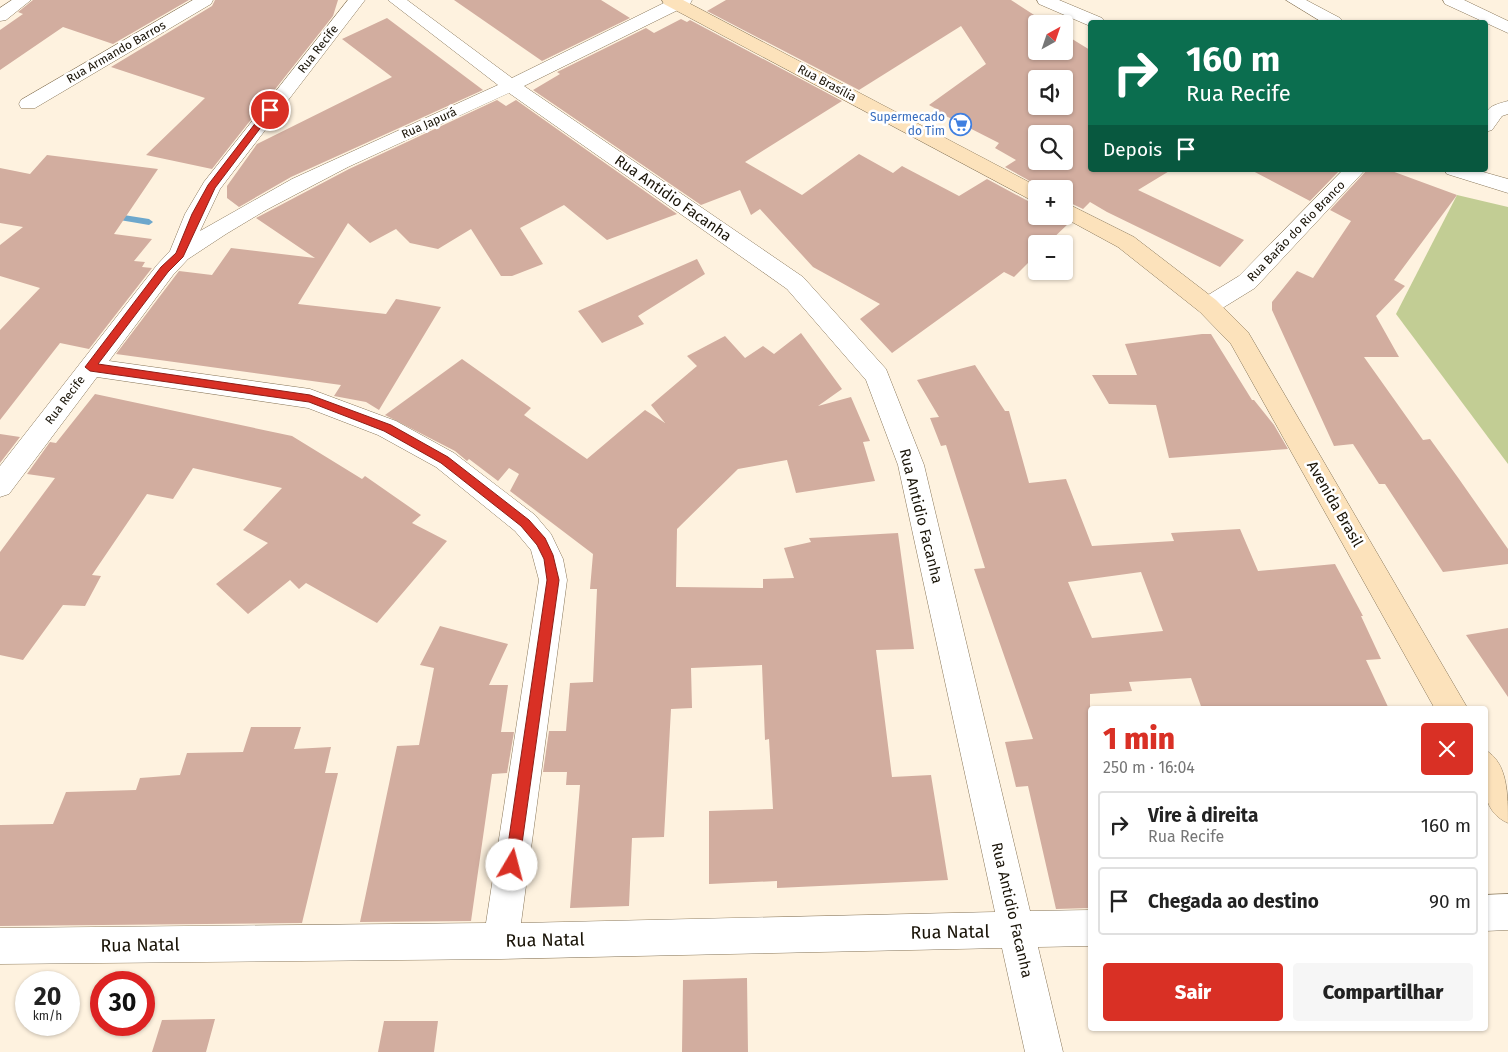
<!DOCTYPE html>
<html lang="pt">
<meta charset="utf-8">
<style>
body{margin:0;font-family:"Fira Sans",sans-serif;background:#f6f6f6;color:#222;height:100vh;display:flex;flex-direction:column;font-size:19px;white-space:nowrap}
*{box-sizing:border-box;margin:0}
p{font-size:16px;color:#767676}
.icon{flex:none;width:28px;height:28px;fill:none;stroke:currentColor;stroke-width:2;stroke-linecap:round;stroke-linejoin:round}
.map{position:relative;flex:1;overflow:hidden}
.details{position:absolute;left:1088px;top:706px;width:400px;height:325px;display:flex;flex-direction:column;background:#fff;border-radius:5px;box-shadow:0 1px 4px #0004}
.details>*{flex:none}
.top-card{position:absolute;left:1088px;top:20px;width:400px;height:152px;border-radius:5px;box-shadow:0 1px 4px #0004;background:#0b6e4f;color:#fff;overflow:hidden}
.needle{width:32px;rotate:40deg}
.fabs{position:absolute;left:1028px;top:15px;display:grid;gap:10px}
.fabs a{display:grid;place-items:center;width:45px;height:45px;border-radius:5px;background:#fff;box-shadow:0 1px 4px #0004;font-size:25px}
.speed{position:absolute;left:15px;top:971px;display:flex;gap:10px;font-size:25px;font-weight:700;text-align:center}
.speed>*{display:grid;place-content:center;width:65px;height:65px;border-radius:50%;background:#fff;box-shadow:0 1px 4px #0004;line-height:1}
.speed small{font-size:12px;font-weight:400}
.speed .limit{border:8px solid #d22;background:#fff;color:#111}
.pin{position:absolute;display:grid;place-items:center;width:42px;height:42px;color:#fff;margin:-21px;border:2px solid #fff;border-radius:50%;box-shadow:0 1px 5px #0007}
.me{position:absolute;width:55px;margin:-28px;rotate:8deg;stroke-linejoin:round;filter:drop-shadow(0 0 4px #0008)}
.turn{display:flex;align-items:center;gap:18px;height:105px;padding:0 15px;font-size:22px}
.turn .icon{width:65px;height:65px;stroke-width:2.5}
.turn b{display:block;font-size:35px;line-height:42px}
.then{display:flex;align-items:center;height:48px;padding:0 15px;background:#0003;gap:10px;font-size:19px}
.round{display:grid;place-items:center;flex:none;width:52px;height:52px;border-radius:5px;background:#f6f6f6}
.overview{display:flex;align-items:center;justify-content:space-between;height:85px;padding:0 15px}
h1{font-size:30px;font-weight:800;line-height:38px;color:#d93025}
.primary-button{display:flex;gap:10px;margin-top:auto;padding:10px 15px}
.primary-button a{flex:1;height:58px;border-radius:5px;background:#d93025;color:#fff;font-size:20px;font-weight:800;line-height:58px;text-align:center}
.primary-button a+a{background:#f6f6f6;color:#222}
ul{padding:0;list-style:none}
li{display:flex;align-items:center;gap:15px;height:68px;margin:0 10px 8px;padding:0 5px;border:2px solid #e0e0e0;border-radius:5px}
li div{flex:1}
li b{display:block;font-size:19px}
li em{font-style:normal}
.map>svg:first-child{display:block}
</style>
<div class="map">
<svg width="1508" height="1052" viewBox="0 0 1508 1052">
<rect width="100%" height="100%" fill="#fef2df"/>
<!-- green -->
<path fill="#c2cd94" d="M1457,195L1508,207V464L1396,314Z"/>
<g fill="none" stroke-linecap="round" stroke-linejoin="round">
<!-- stream -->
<path fill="#6da7cc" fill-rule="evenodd" d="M111,213L149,219L153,222L149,225L108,218L107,216Z"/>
</g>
<!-- building -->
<path fill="#d2ad9f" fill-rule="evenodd" d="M33,0H189L113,44L63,27L0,70V30L23,14L18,12Z
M215,0H338L333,16L212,169L146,155L205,98L111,67L212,6Z
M454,0H601L630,18L542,61Z
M726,0H1011L1048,24H1036V51H1064V34L1090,50V170H1171L1138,190L1244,240L1220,267L1107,212L1090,202L1083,209L1064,200V189H1044L1005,167L1016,160L995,148L999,143L938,112L940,111L929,105L986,64L961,26L859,90L707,11ZM1036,79H1064V106H1036ZM1036,134H1064V161H1036Z
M387,18L483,90L291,177L239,207L227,198V186L257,144L392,77L342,39Z
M681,19L687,22L690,20L842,101L745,162L802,195L859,154L893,173L902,166L959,196L987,179L1028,201L1036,203V216H1059L1069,223L1047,244H1036V255L1014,277L1004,272L892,353L860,319L880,304L813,267L760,209L751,215L740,190L701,205L533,90L560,74L557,72L646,28L654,33Z
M497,100L506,106L516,100L677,214L607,240L564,205L520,228L543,264L512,276H501L471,229L438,249L410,243L396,229L370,243L348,223L298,304L386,314L396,299L441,307L379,410L366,402L334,396L341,385L116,354L179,271L212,275L231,248L315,258L256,218L349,169Z
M47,155L158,169L114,234L152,239L134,261L145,262L142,267L152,268L89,349L60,343L0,420V330L40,288L0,276V245L23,227L0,223V168L30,174Z
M1251,170H1340L1310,201Z
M1367,170H1389L1457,195L1394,280L1405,286L1376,316L1399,357H1364L1423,440L1430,439L1459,479L1508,549V564L1443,572L1385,484H1379L1353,444L1334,446L1272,310V302L1297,271L1313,278L1351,221L1330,210Z
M697,259L705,274L638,316L644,324L602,343L578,311Z
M801,333L842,389L818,406L851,397L870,441L863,442L875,481L796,493L787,460L738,469L677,529L676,587L763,588V579L794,578L784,548L811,542L809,538L898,533L914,649L876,650L892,777L931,775L948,880L777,888V881L709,884V811L773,809L769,739L765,740L762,665L691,668L692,708L671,709L664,837L632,838L629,906L570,908L580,785H566L567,772H543L549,731H566L570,683L593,682L597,589H590L593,554L510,491L519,474L509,468L498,481L469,459L467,461L455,451L385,415L462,359L531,408L524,415L587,459L645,410L665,423L651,405L697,366L687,356L725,336L745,358L763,346L774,354Z
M1202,334H1211L1252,400H1254L1274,425L1288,449L1169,458L1156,405L1109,404L1092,375H1137L1125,344Z
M975,365L1005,411H1009L1029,483L1066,479L1092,546L1174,541L1171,533L1240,529L1258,571L1335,564L1363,616H1361L1381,659L1366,660L1389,709H1202L1191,678L1129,682L1132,691L1090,694V908L1056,909L1028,786L1016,787L1005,742L1033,739L974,569L985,568L946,445L941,446L930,418L939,417L917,380ZM1141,572L1163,631L1092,638L1068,582Z
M95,394L292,436L362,479L365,476L421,515L412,523L447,541L377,623L306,583L299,589L290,580L248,614L216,584L268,543L243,530L282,488L193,468L173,499L147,494L92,575L101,576L85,606L63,605L23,660L0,655V552L55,478L27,474L50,442L56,443Z
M0,434L20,437L0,463Z
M440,626L508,644L489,685H508L501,732H514L507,773L492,774L471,921L360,922L397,746L419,745L434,668L420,665Z
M1508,628V697L1466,635Z
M251,727H301L294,749L331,747L325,773H338L302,923L0,926V825L53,824L66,792L136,790L140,778L180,775L187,753L243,752Z
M747,978L748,1052H682L683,980Z
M215,1019L206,1052H152L162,1020Z
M384,1021H438L434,1052H378Z"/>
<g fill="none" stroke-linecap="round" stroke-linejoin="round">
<defs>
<path id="street" d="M12,0H31L6,20L0,21V8Z
M193,0H213L211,4L35,108H21L19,104L21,100Z
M348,0H365L220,189L200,231L292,179L498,85L388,0H407L512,78L670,0H692L690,4L524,86L803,277L886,369L924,465L1030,911L1090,910V946L1038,947L1063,1052H1025L1002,948L501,959L0,964V928L486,923L539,580L531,550L515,531L436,467L378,435L308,408L97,377L9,494L0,497V466L157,265L170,251L185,214L204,182ZM509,93L787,289L866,380L898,465L995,912L521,923L567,580L563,559L551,534L535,515L454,453L396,421L310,389L109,361L173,275L188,259L226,234L266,210L348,167Z
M1037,0H1059L1102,18L1105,22H1090V26L1039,4Z
M1286,0H1306L1340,18L1343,22H1322Z
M1443,0H1464L1508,21V33L1445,4Z
M1508,101V114L1502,116L1492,130L1485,132C1485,109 1485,107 1508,101Z
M1343,170H1365L1255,288L1216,312L1208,314L1200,312L1196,306L1200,300L1239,276Z
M1444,170H1476L1508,179V193L1447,174Z
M1508,894V930L1485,931V895Z"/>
<path id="secondary" d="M662,0H683L1042,189H1036V201L1029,199L664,4Z
M1064,202L1134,237L1216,300L1248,332L1468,709H1435L1231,344L1200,312L1118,247L1061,216H1064Z
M1485,750C1508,762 1508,795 1508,823C1478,810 1485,777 1485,750Z"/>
</defs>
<!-- street casing -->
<use href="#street" stroke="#89775a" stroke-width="1"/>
<!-- secondary casing -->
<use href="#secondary" stroke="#89775a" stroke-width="1"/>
<!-- street -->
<use href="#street" fill="#fff" fill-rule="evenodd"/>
<!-- secondary -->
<use href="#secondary" fill="#fce2bb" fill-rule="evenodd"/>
</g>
<!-- route -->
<path fill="#d93025" stroke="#8d1f18" d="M267,108L274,110L215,188L183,257L168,272L98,364L310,395L391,425L448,457L529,520L545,538L553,555L559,580L519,865L517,870L512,872L507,870L505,865L547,580L544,559L537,545L521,526L441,463L384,431L309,402L90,371L85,367L161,267L176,253L192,214L208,185Z"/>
<!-- icons -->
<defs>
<symbol id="supermarket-ring" viewBox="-11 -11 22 22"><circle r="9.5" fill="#fff" stroke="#3f7fe0" stroke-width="1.5"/><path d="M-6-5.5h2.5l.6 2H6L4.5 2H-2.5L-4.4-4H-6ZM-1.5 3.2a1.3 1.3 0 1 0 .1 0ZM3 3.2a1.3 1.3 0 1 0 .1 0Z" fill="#3f7fe0"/></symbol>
</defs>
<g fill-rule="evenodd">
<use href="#supermarket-ring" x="948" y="112" width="25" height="25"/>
</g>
<g text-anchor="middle" stroke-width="5" stroke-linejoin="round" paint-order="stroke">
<!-- far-street labels -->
<g font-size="12" fill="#181206" stroke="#fff">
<text transform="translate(318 49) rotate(-52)" y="4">Rua Recife</text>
<text transform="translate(116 52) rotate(-30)" y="4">Rua Armando Barros</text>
<text transform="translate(827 83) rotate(28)" y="4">Rua Brasília</text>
<text transform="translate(429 123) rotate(-24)" y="4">Rua Japurá</text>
<text transform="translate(1296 231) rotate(-46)" y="4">Rua Barão do Rio Branco</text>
<text transform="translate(65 400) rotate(-53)" y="4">Rua Recife</text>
</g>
<!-- far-shop labels -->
<g font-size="12" fill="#366cbe" stroke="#fff" text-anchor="end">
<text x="945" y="121">Supermecado<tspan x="945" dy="14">do Tim</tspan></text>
</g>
<!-- street labels -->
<g font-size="15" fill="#181206" stroke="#fff">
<text transform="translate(673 198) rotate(35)" y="5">Rua Antidio Facanha</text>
<text transform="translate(1335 504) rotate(60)" y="5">Avenida Brasil</text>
<text transform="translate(921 516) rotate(76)" y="5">Rua Antidio Facanha</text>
<text transform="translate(1012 910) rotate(77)" y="5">Rua Antidio Facanha</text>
</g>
<!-- near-street labels -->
<g font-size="18" fill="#181206" stroke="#fff">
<text transform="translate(950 932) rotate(-1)" y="6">Rua Natal</text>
<text transform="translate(545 940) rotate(-1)" y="6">Rua Natal</text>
<text transform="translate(140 945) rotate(-1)" y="6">Rua Natal</text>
</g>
</g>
</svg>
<div class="fabs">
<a><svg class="needle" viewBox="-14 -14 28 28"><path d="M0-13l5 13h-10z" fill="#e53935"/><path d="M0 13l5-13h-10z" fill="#767676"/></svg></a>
<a><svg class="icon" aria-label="sound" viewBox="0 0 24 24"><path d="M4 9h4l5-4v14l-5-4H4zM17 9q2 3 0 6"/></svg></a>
<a><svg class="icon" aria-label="search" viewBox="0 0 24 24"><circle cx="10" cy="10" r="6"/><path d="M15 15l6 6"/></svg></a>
<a>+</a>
<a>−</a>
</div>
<div class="speed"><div>20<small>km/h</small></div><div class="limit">30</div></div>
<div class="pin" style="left:270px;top:110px;background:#d93025"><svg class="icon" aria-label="arrive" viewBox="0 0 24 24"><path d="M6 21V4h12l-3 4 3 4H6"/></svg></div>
<svg class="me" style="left:512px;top:865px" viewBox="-20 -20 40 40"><circle r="19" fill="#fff"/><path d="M0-13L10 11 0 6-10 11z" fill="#d93025"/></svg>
<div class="top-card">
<div class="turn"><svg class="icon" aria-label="right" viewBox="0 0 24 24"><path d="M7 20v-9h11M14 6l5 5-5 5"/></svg><div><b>160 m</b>Rua Recife</div></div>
<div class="then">Depois<svg class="icon" aria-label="arrive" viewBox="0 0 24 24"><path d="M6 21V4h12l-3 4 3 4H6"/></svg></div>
</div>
<section class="details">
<div class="overview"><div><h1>1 min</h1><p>250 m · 16:04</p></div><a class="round" style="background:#d93025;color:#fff"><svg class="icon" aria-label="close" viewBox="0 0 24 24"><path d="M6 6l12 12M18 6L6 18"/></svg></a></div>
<ul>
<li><svg class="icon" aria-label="right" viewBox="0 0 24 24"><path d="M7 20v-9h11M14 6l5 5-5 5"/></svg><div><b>Vire à direita</b><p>Rua Recife</p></div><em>160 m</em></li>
<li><svg class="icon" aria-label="arrive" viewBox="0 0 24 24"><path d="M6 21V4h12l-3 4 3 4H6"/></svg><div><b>Chegada ao destino</b></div><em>90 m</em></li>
</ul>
<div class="primary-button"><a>Sair</a><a>Compartilhar</a></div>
</section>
</div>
